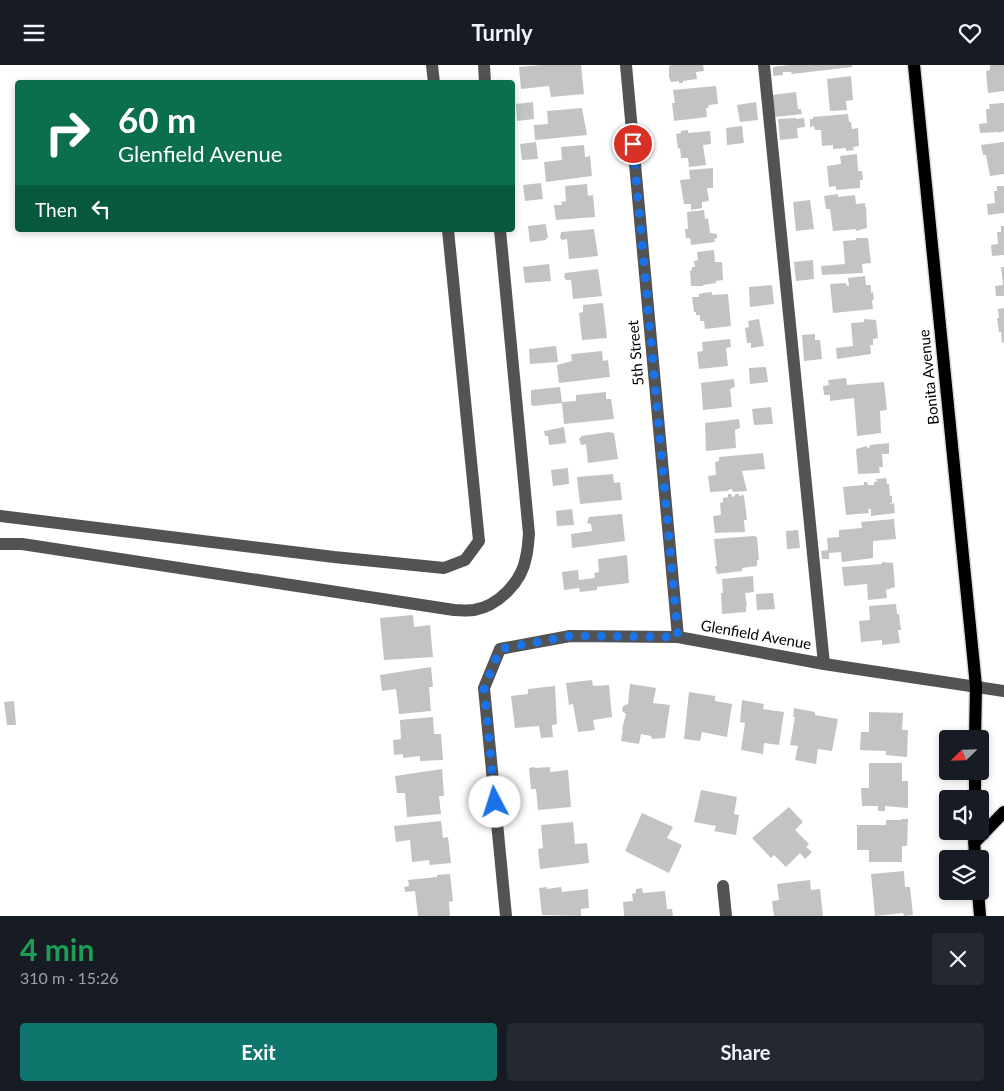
<!DOCTYPE html>
<meta charset="utf-8">
<style>
body{margin:0;font-family:Lato,sans-serif;background:#242831;color:#f1f3f6;height:100vh;display:flex;flex-direction:column;font-size:19px;white-space:nowrap}
*{box-sizing:border-box;margin:0}
p{font-size:16px;color:#9ea1a6}
.icon{flex:none;width:28px;height:28px;fill:none;stroke:currentColor;stroke-width:2;stroke-linecap:round;stroke-linejoin:round}
.map{position:relative;height:851px;overflow:hidden}
.drawer{display:flex;flex-direction:column;background:#171b24;flex:1}
.drawer>*{flex:none}
.guide{position:absolute;left:15px;top:15px;width:500px;height:152px;border-radius:5px;box-shadow:0 2px 8px #0003;background:#0b6e4f;color:#fff;overflow:hidden}
.needle{width:32px;rotate:247deg}
.controls{position:absolute;left:939px;top:665px;display:grid;gap:10px}
.controls a{display:grid;place-items:center;width:50px;height:50px;border-radius:5px;background:#171b24;box-shadow:0 2px 8px #0003;font-size:25px}
.pin{position:absolute;display:grid;place-items:center;width:42px;height:42px;color:#fff;margin:-21px;border:2px solid #fff;border-radius:50%;box-shadow:0 1px 5px #0007}
.me{position:absolute;width:55px;margin:-28px;rotate:355deg;stroke-linejoin:round;filter:drop-shadow(0 0 4px #0008)}
.turn{display:flex;align-items:center;gap:18px;height:105px;padding:0 20px;font-size:22px}
.turn .icon{width:65px;height:65px;stroke-width:2.5}
.turn b{display:block;font-size:35px;line-height:42px}
.then{display:flex;align-items:center;height:48px;padding:0 20px;background:#0003;gap:10px;font-size:19px}
.round{display:grid;place-items:center;flex:none;width:52px;height:52px;border-radius:5px;background:#242831}
.head{display:flex;align-items:center;justify-content:space-between;height:85px;padding:0 20px}
h1{font-size:30px;font-weight:700;line-height:38px;color:#1e9e55}
.primary-button{display:flex;gap:10px;margin-top:auto;padding:10px 20px}
.primary-button a{flex:1;height:58px;border-radius:5px;background:#0f766e;color:#fff;font-size:20px;font-weight:700;line-height:58px;text-align:center}
.primary-button a+a{background:#242831;color:#f1f3f6}
header{display:flex;justify-content:space-between;align-items:center;height:65px;padding:0 20px;background:#171b24;font-size:22px;font-weight:700}
.map>svg:first-child{display:block}
</style>
<header><svg class="icon" aria-label="menu" viewBox="0 0 24 24"><path d="M4 6h16M4 12h16M4 18h16"/></svg>Turnly<svg class="icon" aria-label="heart" viewBox="0 0 24 24"><path d="M12 20l-8-8c-3-5 5-10 8-4 3-6 11-1 8 4z"/></svg></header>
<div class="map">
<svg width="1004" height="851" viewBox="0 0 1004 851">
<rect width="100%" height="100%" fill="#fff"/>
<!-- building -->
<path fill="#c3c3c3" d="M542,0H581L584,29L551,32L549,21L521,24L519,2Z
M671,0H703L704,6L696,7L697,14L683,16V18H679V16L671,17L669,12V1Z
M790,0H852V2L792,9L791,7H783V10L773,11V2Z
M990,0H1004V26L988,28L986,6L990,5Z
M851,11L853,35L846,36L847,45L830,46L827,14Z
M716,21L718,39L708,40L709,43H706L707,52L674,56L672,38H675L673,25Z
M796,27L798,44H801L802,49L775,52L772,30Z
M533,37L534,54L517,56L516,39Z
M756,37L758,55L740,57L737,40Z
M1004,38V66L999,68V67L980,68L979,59L987,58L986,44H990L989,39Z
M582,43L587,70L535,75L534,60L548,59L547,46Z
M848,49L849,57H851L852,64L858,63L859,81L853,82L854,85L846,86V83L833,84V80L822,81L821,65H815L814,61L810,62V54H813V52Z
M796,53V54L804,53L805,62L797,63L798,73L780,75L778,54Z
M742,61L744,78L727,80L726,63Z
M688,65V68L710,66L711,79L703,80L706,100L689,102L688,93H681L680,83L678,84L676,69L681,68V66Z
M536,77L538,94L522,95L520,79Z
M1004,77V109L990,111L986,90H983L981,80Z
M584,80L585,92L590,91L592,111L546,117L544,97L562,95L561,82Z
M857,89L858,106H862L863,115H860V123L836,125V121L829,122L827,101L841,99L840,91Z
M713,103V123H707L709,136L702,137V143L691,145V139H684L680,115L690,114L689,105Z
M541,118L543,134L525,136L523,120Z
M587,119L588,131L593,130L595,152L556,155L554,140H562L561,137L566,136L565,121Z
M997,121H1004V148L988,150L987,139L995,138L994,126H997Z
M838,129V132L855,130L856,139L865,138V142H866L867,163L856,166V164L833,166L830,144H826L824,131Z
M810,135L814,164L796,166L793,137Z
M704,145L705,154L708,153L710,168L717,169V173L714,174L715,177L691,180L690,173H686L685,164H688L687,147Z
M545,159L546,160L548,173H546V175L530,177L528,161Z
M1001,161H1004V190L992,191L991,180L998,179L997,167H1001Z
M594,164L598,191L569,194L567,174L562,175L560,173L561,167Z
M856,173H868L871,198L862,199L863,208L822,210L821,201L845,199L843,176L856,175Z
M714,185L715,197H722L723,215L716,216V218L703,220V221H691L690,206L692,205V202H695L694,196L698,195L697,187Z
M813,195L814,214L796,216L794,197Z
M549,199L551,216L525,218L523,202Z
M1001,202H1004V231H996L995,221L1003,220Z
M598,204L602,231L573,234L571,215H566L565,213H564L565,208Z
M865,211L866,220H871V228L873,227L874,235H872L873,244L833,248L830,219L846,218L847,221H849L848,213Z
M772,220L774,239L750,242L749,222Z
M712,227V230L728,229L731,261L705,264L704,256H700V250H696V247H694L692,232H699V229L703,228Z
M603,238L607,273L582,275L579,248L583,247V240Z
M1004,243V277L1002,278L1001,267H999L997,253H999L998,244Z
M759,254L764,281L751,283V278H747L745,263L749,262L748,256Z
M864,254L876,255L878,273L873,274V280H870L871,289L837,294L836,283L853,281L851,258L864,257Z
M815,269V275H820L822,294L804,296L802,270Z
M730,274L731,282L726,283L728,301L699,304L697,287L703,286L702,277Z
M556,281L558,297L530,299L529,284Z
M602,286L603,296L608,295L610,312L559,318L557,300L572,296L571,290L573,289Z
M766,302L768,317L750,319L749,303Z
M846,313L847,320L884,317L887,345L880,346L881,368L857,371L854,333L830,336V330H824L823,321L829,320L828,315Z
M734,314L735,322L730,324L732,342L703,345L701,318Z
M560,322L562,337L576,336V330L606,327V334H611L614,354L564,359L562,338L533,341L531,339V325Z
M771,342L773,359L754,360L752,344Z
M739,354L740,363L735,365L736,383L706,386L705,358Z
M564,362L566,378L549,380L548,371H545L544,366Z
M609,367L614,368L618,394L588,398L586,379L581,380L579,373H581V371Z
M889,378V389H882L883,402H879L880,408L858,409L856,384L867,381V383L870,382V380Z
M763,388L765,404L742,406L747,426L733,427L732,424L728,425V426L710,427L708,411L716,410L715,397L719,396V392Z
M568,403L569,419L553,421L551,405Z
M613,409L614,418L620,417L622,435L580,439L577,412Z
M886,413L887,419H889L890,431H892V437L890,439L894,438L895,448L871,451V444H868L869,448L846,450L843,422L864,420V417H867L868,420H874V417H877L876,414Z
M728,429H731L732,432L735,431V429H739V431L744,430L747,455H744L745,467L715,468L713,451L721,450L720,438L723,437V433L728,432Z
M572,444L574,460L557,461L556,446Z
M622,449L625,476L572,483L571,469L592,466L591,459L587,458L589,452Z
M894,454L896,474L873,476V493L842,497L841,487L829,488V494H822L821,486L828,485L827,473L839,472V465L862,463L861,457Z
M798,465L800,483L787,484L786,466Z
M754,471L757,472L759,495H757V501L742,503V506L717,509L715,501H717L714,474Z
M627,490L629,518L597,522V525L580,527L579,523L564,525L562,507L578,505L579,515L595,513L594,508L599,507L598,494Z
M882,497L893,498L895,522L886,525L887,533L868,535L867,519L844,521L842,502L882,499Z
M753,511L754,527L745,528L747,541H746V547L722,549L721,528H723L722,514Z
M773,528L775,544L757,545L756,529Z
M896,539L897,549H899L901,565H898L900,578L882,580V575L861,577L859,556L870,555L869,541Z
M413,550L414,562L430,560L433,592L384,595L380,553Z
M431,602L433,622H429L431,646L399,649L396,624L382,626L380,610Z
M592,615L593,621L609,620L612,652L593,655L595,665L578,667L573,639L569,640L566,618Z
M630,619L656,623L653,638L670,640L665,673L652,674L651,671L641,669L639,679L621,676L623,664H622L626,649L622,646L623,641L628,639Z
M555,621L557,659L552,660L553,672L541,673L539,661L515,663L511,631L528,629V624Z
M689,627L715,631V636L732,639L727,672L702,667L700,676L684,674Z
M742,635L764,639L763,644L784,647L779,680L764,678L763,689L741,685L745,658L740,657Z
M14,636L16,660H7L4,637Z
M794,643L815,647V650L838,654L832,686L818,684L816,699L795,695L798,681L790,680L795,652H793Z
M869,647L903,648L902,665H908L907,692L886,690V686L860,685L861,667H869Z
M433,652L434,669H441L443,695L420,696V691L403,693V689L394,690L393,675L401,674L400,655Z
M869,698H902V716H908V743L885,741V746H878V741H862L861,723H869Z
M534,702L535,703L550,702V707L568,705L571,742L538,745L536,724H531L529,703Z
M442,704L444,731H439L441,749L407,752L405,728H397L395,711Z
M701,725L737,732L734,749L739,750L736,770L714,766L716,761L694,757Z
M789,742L803,757L795,765L809,779L806,782L812,787L805,794L800,788L786,802L774,790L771,793L752,773Z
M642,748L673,762L667,773L682,780L669,808L625,786Z
M901,754H908L907,781H902V797H869V785H857V760H886V755H901Z
M441,756L443,773L448,772L451,798L430,800L429,795L412,797L410,775L396,777L394,761Z
M573,757L575,779L587,778L589,798L540,804L538,784L543,783L541,760Z
M904,806L905,822H910L913,850L904,851L903,848L875,851L871,809Z
M450,809L453,836L449,837L450,851H418L415,826L405,827L404,822L409,821L408,815L437,812V810Z
M810,815L811,825L820,824L823,851H774L772,836L779,835L777,819Z
M547,822V824L561,822L562,827L588,824L589,843L581,844V851L542,850L539,823Z
M642,823L643,828L665,826L667,844H672L673,851H624L623,837L633,836L632,829L636,828V824Z"/>
<g fill="none" stroke-linecap="round" stroke-linejoin="round">
<defs>
<path id="major" d="M914,0L976,621L975,674
M975,734V706
M974,771L975,794
M974,778L1004,747
M978,826L980,851"/>
</defs>
<!-- major casing -->
<use href="#major" stroke="#dbdbdb" stroke-width="15"/>
<!-- minor -->
<path stroke="#535353" stroke-width="12" d="M432,0L434,18
M484,0L485,18
M626,0L678,572
M764,0L824,599
M0,451L334,492L444,503L465,495L479,476L448,165
M0,479H22L454,545C460,545 467,546 474,545C498,541 522,517 526,492C528,485 528,477 529,469L500,165
M723,821L726,851
M506,851L484,623L500,584L570,571L678,572L824,599L1004,626"/>
<!-- major -->
<use href="#major" stroke="#000" stroke-width="12"/>
</g>
<g fill="none" stroke-linecap="round" stroke-linejoin="round">
<!-- route -->
<path stroke="#1a73e8" stroke-width="9" stroke-dasharray="0 16.2" d="M495,737L484,623L500,584L570,571L678,572L633,79"/>
</g>
<g text-anchor="middle" stroke-width="4.5" stroke-linejoin="round" paint-order="stroke">
<!-- street labels -->
<g font-size="15" fill="#000" stroke="#fff">
<text transform="translate(636 288) rotate(-95)" y="5">5th Street</text>
<text transform="translate(929 312) rotate(-96)" y="5">Bonita Avenue</text>
<text transform="translate(756 570) rotate(10)" y="5">Glenfield Avenue</text>
</g>
</g>
</svg>
<div class="controls">
<a><svg class="needle" viewBox="-14 -14 28 28"><path d="M0-13l5 13h-10z" fill="#e53935"/><path d="M0 13l5-13h-10z" fill="#9ea1a6"/></svg></a>
<a><svg class="icon" aria-label="sound" viewBox="0 0 24 24"><path d="M4 9h4l5-4v14l-5-4H4zM17 9q2 3 0 6"/></svg></a>
<a><svg class="icon" aria-label="layers" viewBox="0 0 24 24"><path d="M12 4l9 5-9 5-9-5zM3 14l9 5 9-5"/></svg></a>
</div>
<div class="pin" style="left:633px;top:79px;background:#d93025"><svg class="icon" aria-label="arrive" viewBox="0 0 24 24"><path d="M6 21V4h12l-3 4 3 4H6"/></svg></div>
<svg class="me" style="left:495px;top:737px" viewBox="-20 -20 40 40"><circle r="19" fill="#fff"/><path d="M0-13L10 11 0 6-10 11z" fill="#1a73e8"/></svg>
<div class="guide">
<div class="turn"><svg class="icon" aria-label="right" viewBox="0 0 24 24"><path d="M7 20v-9h11M14 6l5 5-5 5"/></svg><div><b>60 m</b>Glenfield Avenue</div></div>
<div class="then">Then<svg class="icon" aria-label="left" viewBox="0 0 24 24"><path d="M17 20v-9H6M10 6l-5 5 5 5"/></svg></div>
</div>
</div>
<section class="drawer">
<div class="head"><div><h1>4 min</h1><p>310 m · 15:26</p></div><a class="round"><svg class="icon" aria-label="close" viewBox="0 0 24 24"><path d="M6 6l12 12M18 6L6 18"/></svg></a></div>
<div class="primary-button"><a>Exit</a><a>Share</a></div>
</section>
